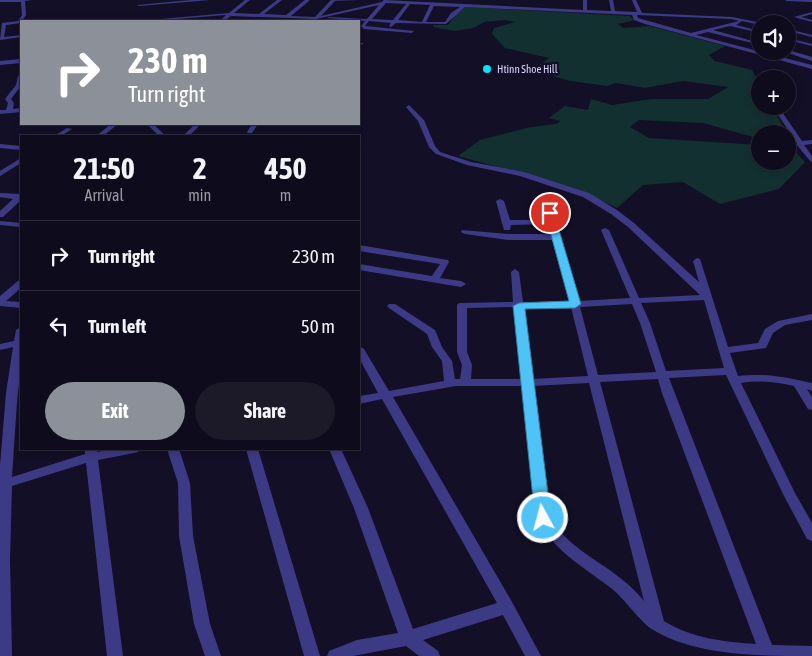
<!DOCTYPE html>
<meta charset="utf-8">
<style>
body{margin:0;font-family:"Asap Condensed",sans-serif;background:#1c1929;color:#f1f3f6;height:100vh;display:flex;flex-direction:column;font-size:19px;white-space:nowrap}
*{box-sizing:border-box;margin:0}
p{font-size:16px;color:#9b9ba3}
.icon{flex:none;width:28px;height:28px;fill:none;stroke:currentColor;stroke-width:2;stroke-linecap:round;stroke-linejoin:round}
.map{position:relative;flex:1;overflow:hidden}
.panel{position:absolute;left:20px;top:135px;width:340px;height:315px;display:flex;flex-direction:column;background:#0e0b1c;border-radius:0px;box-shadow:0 2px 8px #0003,0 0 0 1px #2e2b3b}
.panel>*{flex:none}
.top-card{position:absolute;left:20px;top:20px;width:340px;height:105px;border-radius:0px;box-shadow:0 2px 8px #0003,0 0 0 1px #2e2b3b;background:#8c9099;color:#fff;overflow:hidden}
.controls{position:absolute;left:751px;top:15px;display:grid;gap:10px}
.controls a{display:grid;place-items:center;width:45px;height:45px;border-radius:50%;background:#0e0b1c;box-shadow:0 2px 8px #0003,0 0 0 1px #2e2b3b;font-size:25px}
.pin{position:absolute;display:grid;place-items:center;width:42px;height:42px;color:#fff;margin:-21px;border:2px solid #fff;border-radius:50%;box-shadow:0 1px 5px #0007}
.me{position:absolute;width:55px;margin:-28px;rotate:353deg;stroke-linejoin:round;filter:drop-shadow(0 0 4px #0008)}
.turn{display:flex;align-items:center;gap:18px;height:105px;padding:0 25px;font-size:22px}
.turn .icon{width:65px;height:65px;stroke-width:2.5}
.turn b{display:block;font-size:35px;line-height:42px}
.eta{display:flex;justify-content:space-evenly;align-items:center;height:85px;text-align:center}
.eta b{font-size:30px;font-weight:700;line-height:35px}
.action{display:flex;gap:10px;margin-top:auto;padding:10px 25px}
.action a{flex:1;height:58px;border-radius:30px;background:#8c9099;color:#fff;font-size:20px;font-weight:700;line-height:58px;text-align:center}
.action a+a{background:#1c1929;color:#f1f3f6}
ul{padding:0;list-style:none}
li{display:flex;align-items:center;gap:15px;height:70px;padding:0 25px;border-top:1px solid #2e2b3b}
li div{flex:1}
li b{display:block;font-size:19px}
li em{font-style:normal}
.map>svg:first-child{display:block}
</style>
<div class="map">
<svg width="812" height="656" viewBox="0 0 812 656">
<rect width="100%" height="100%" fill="#130f26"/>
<!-- green -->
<path fill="#12302f" d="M466,7L629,16L635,20L618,24L623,28L650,26L725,46L709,55L715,61L752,70L760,85V106H772L787,134H760V137H753L703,123L639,120L630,127L649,138L760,145V161H788V147H791L805,162L779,189L720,204L683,182L643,185L617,208L577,189L458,156L480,140L531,127L556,124L561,121L549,118L565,106L588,110L591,99L612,105L651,99H708L728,87L683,81L645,88L616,83L607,86L570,81L547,74L539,65L549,58L505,48L492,34L494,28L515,22L505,20L484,22L474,28L455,31L433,27V25H448L455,15Z"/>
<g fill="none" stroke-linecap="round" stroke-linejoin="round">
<!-- minor -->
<path fill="#3d3a85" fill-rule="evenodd" d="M0,0H32L25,1L26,15L21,23L6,25L4,37L21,35V37L0,40L2,23L18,21L22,15L21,2H0Z
M191,0H210L139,6L137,5Z
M245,0H250L234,13L259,14L277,0H282L264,14L286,15L305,0H310L291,16L315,17L331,0L360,1H335L321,16L382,2L384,0L583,10V0H587V10L611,11L609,0H613L615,11L637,12L632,0H636L642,13L732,17L762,23L760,25L742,21L736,25L760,31V33L730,26L713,30L760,43V45L708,32L696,35L812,65V69L645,24L634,20L632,15L465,7L446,24L396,23L391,27L389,26L391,23L369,21L365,26L414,31L412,33L364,29L361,26L365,21L327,18L329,17L367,19L379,5L316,19L231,16L224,21H220L226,15H225L153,21H138L229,13ZM386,3L406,4L393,20L372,19ZM410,4L430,5L422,22L398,20ZM434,6L460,7L451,13L445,22H426ZM637,15L732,19L739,21L691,33L638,18Z
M785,0H812V2L787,1Z
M812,12V14L801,17L812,20V22L794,17Z
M788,29L812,35V37L788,31Z
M788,38L812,44V46L788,40Z
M359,43H363V44L359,45Z
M788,50L812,57V61L782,51Z
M21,59V63L0,65V61Z
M21,74V86L11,99L14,103L13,109L21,108V112L0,114V110H6L8,103L5,99L16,85L18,76Z
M409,105L424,120L435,146L440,152L471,162L524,172L589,193L617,210L634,223L699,282L693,261L697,258L700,259L728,347L758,343L765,329L778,321L812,314V320L785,325L773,333L766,348L730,353L738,376C767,373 784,377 812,383V391L807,389L812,397V410L808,409L794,386C776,382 760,380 741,383L795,493L812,523V541L807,539L783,494L726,375L669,378L772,645L812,646V656C760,656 693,656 650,628C634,615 624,597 607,585C580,565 553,549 536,518L522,386H456L393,397L512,602L541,656H525L503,615L423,640L438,651L440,656H419L406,646L353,656H327L329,651L357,640L398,633L354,508L329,449H341L368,508L413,629L497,603L382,399L359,404V396L378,393L359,358V346L364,349L389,391L444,381L442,361L432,347L427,334L389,308L387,306L389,304H395L435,330L442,347L452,361L455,379H460L462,365L457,352V305L459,303L513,302L511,272L515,269L519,272L523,302L569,301L553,240H508L465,234L461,232L462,230L508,234H552L549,224L511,225L510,230H504L496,201L500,199L504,201L510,220H548L546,213L547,211H553L579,301L630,298L601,230L605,228L609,230L639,298L700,295L628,227L611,214L583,197L520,176L467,165L436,154L429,147L418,121L406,107ZM704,300L724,368L666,371L650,323L641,303ZM632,304L640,323L656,372L598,375L580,307ZM514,307L521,379H471L472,365L467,352V308ZM524,307H571L588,376L532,379ZM658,379L662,393L756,644C724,642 691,638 664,621L600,382ZM589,383L644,601C638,594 632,587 624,581C599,560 567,547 550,517L533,386Z
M772,106H778L802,141L812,140V144L804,145L812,156V162L810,161L797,145V143Z
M111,124H118L103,136H96Z
M147,124H153L166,136H159Z
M195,124H201L189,136H183Z
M252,124H258L252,133H248L247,132Z
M67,128L72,129L61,136H54Z
M0,144L21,146V150L0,148Z
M21,158V163L0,176V171Z
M0,193L21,194V200L3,217H0V211L13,199L0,197Z
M0,221L21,223V227L0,225Z
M359,245L448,260L449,262L440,278L461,281L466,284L461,287L359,270V264L432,276L440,264L359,251Z
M21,280V288L6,301L21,302V308L0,306V296L18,281Z
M21,327V364L17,402L12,477L85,454V449H97V452L112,449H140L138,452L134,453L98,460L123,656H107L86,463L12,486L10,560L12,656H0V465L6,393L13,347L0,350V344L14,341L16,330Z
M167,449H179L190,483L193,536L210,624L221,656H205L194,624L179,536L178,483Z
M246,449H258L320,656H304Z"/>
</g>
<!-- route -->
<path fill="#4fc3f7" stroke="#337fa1" d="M550,210L554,213L581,304L575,308L525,309L551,518L549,522L543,524L538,522L535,518L513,306L519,303L569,301L545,213Z"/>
<!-- markers -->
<circle fill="#00e5ff" stroke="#130f26" stroke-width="2" cx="487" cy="69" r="5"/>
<g text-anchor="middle" stroke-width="5" stroke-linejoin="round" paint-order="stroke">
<!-- far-poi labels -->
<g font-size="11" fill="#d9d4ff" stroke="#130f26" text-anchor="start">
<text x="497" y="73">Htinn Shoe Hill</text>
</g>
</g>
</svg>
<div class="controls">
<a><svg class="icon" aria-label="sound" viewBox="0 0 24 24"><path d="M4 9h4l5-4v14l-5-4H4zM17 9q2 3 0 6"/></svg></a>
<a>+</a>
<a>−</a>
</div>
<div class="pin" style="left:550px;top:213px;background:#d93025"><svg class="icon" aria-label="arrive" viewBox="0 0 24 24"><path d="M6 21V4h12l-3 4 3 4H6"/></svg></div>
<svg class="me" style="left:543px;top:518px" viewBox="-20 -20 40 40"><circle r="17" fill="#4fc3f7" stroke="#fff" stroke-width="3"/><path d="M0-11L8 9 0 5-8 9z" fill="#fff"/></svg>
<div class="top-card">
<div class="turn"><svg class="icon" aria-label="right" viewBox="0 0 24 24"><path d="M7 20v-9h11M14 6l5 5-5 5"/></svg><div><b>230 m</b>Turn right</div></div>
</div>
<section class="panel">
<div class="eta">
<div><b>21:50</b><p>Arrival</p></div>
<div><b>2</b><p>min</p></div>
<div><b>450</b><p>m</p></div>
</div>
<ul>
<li><svg class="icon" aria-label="right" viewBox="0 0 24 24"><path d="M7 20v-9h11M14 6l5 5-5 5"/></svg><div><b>Turn right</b></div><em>230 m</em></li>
<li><svg class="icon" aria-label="left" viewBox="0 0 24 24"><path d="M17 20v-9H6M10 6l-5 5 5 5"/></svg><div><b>Turn left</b></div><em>50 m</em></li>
</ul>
<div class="action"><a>Exit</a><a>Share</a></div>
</section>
</div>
